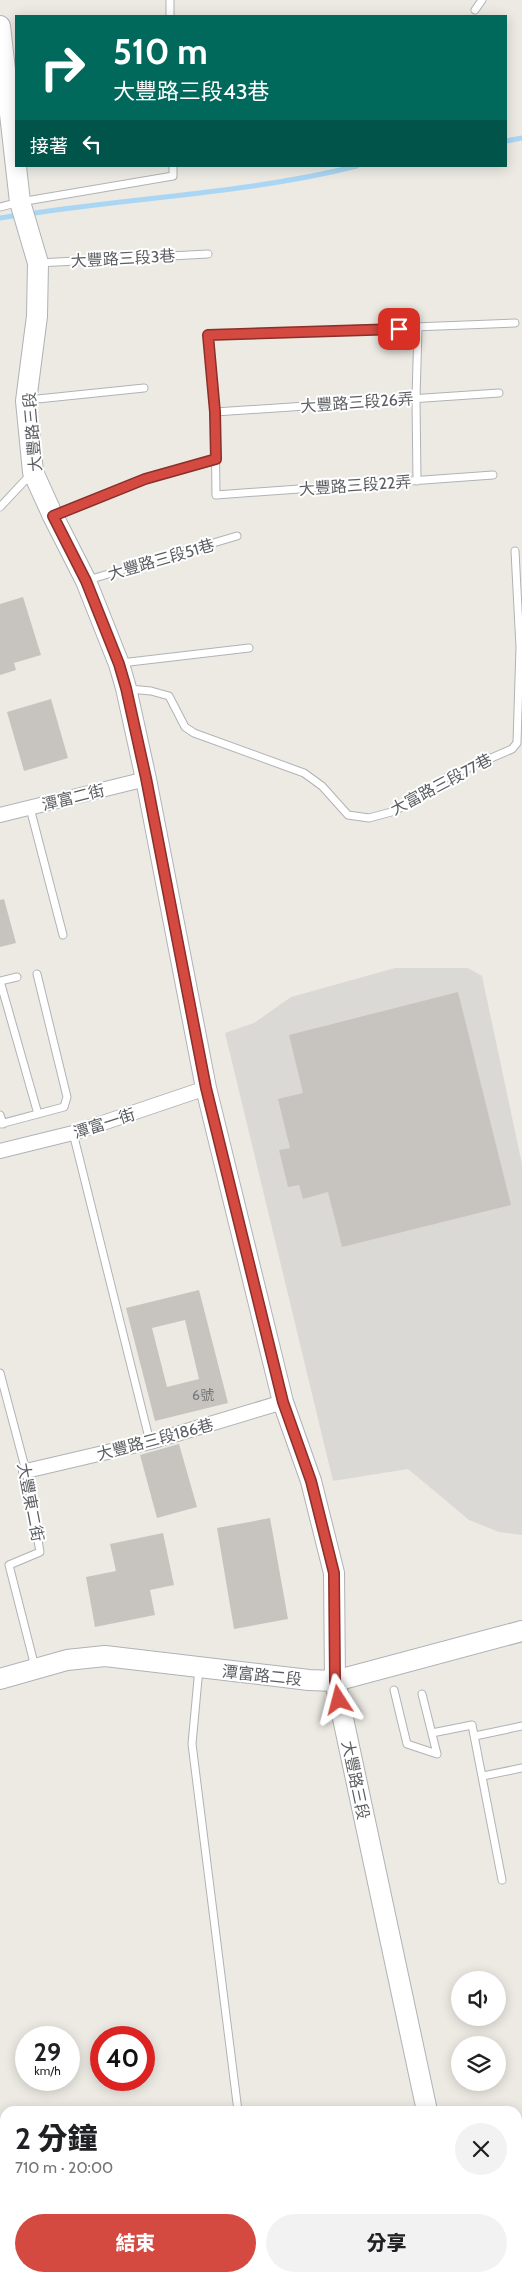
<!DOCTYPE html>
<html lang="zh-TW">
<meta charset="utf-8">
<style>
body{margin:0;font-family:Cabin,"Noto Sans TC",sans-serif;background:#f2f2f2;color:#202124;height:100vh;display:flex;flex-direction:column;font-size:19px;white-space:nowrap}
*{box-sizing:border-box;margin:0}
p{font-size:16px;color:#757577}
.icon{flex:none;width:28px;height:28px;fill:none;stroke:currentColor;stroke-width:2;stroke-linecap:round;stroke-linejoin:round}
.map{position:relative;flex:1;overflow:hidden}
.sheet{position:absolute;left:0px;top:2106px;width:522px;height:176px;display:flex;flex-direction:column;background:#fff;border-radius:15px 15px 0 0;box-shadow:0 2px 12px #0003}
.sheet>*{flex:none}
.guide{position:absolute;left:15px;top:15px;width:492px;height:152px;border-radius:0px;box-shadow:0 2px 12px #0003;background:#00695c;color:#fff;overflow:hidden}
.fabs{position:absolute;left:451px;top:1971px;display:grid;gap:10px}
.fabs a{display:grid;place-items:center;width:55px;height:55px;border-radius:50%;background:#fff;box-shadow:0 2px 12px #0003;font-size:25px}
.speed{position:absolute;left:15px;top:2026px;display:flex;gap:10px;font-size:25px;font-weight:700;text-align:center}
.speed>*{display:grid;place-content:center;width:65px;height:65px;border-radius:50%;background:#fff;box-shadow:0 2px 12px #0003;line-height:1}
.speed small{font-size:12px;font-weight:400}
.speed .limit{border:8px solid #d22;background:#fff;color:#111}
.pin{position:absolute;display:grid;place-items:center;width:42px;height:42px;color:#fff;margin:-21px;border-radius:10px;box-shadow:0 2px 8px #0006}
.me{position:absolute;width:55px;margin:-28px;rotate:351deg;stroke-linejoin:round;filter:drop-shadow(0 0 4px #0008)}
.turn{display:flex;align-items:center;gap:18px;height:105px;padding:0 15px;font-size:22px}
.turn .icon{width:65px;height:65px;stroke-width:2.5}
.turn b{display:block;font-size:35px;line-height:42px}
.then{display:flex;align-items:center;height:48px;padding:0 15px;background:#0003;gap:10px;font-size:19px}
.round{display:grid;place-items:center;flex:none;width:52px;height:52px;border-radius:26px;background:#f2f2f2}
.headline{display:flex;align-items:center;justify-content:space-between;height:85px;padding:0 15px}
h1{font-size:30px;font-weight:800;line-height:38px}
.button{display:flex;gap:10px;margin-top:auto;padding:10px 15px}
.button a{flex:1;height:58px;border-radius:30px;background:#d44940;color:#fff;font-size:20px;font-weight:800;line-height:58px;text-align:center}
.button a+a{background:#f2f2f2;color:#202124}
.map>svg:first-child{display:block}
</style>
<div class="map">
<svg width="522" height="2282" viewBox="0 0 522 2282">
<rect width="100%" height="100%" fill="#eceae3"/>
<!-- industrial -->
<path fill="#dbd9d5" d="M395,968H468L482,976L522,1164V1535L499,1532L469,1520L408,1469L333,1481L225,1033L254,1023L291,997Z"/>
<!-- green -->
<path fill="#c2e1c2" d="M5,2142V2278H137L138,2282H0V2144Z"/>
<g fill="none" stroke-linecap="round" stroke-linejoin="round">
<!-- stream -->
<path stroke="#aad6f4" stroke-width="5" d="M506,141L522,138
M28,214C137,197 250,193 357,166
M0,218L19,215"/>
</g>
<!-- building -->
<path fill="#c7c4c0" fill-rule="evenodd" d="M23,597L41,655L14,663L16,670L0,675V604Z
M51,699L68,758L24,771L7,712Z
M4,899L16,943L0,947V900Z
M458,992L511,1205L342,1247L328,1192L303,1199L299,1185L288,1187L279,1150L290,1148L278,1099L303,1093L289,1035Z
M199,1290L228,1403L155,1421L126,1308ZM185,1320L199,1379L167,1387L152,1328Z
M179,1444L197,1507L157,1518L140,1455Z
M270,1518L288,1619L234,1629L217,1528Z
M163,1533L174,1585L150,1590L155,1615L95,1627L86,1577L116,1571L110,1544Z"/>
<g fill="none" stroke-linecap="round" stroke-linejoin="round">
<defs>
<path id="lane" d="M170,0V16
M475,10L482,0
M0,207L20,202L173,176V166
M38,263L208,254
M28,400L144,388
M215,412L499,393
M493,475L216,495L215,412L209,335L515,323
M417,481L416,398L418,328
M0,507L31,474
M56,515L145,479L216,459
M88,580L237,536
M121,663L249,648
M129,689L151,691L169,696L185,727L194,733L304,773L322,786L348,815L369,818L395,811L445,778L512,749L517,743L520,647L515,551
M30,808L63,935
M17,977L0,981L38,1114
M0,1115L3,1124
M0,1124L64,1107L67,1097L37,974
M73,1133L150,1442
M0,1373L26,1471L40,1552L9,1565L35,1667
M199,1668L192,1744L238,2111
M394,1690L407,1744L437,1754
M422,1694L437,1754
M432,1733L472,1725L502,1880
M475,1736L522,1726
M483,1776L522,1768
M164,2278L165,2282"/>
<path id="street" d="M0,815L146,779
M0,1151L73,1133L206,1088
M26,1471L150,1442L283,1402"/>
<path id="secondary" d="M0,26L20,202L38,263L37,316L26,401L33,472L53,516L86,581L119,664L126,688L146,779L206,1088L283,1402L311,1481L334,1573L335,1681L427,2111
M0,1679L67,1660L105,1656L309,1680L335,1681L522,1631
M463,2278L464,2282"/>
</defs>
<!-- lane casing -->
<use href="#lane" stroke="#b0b3b6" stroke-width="9"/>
<!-- street casing -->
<use href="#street" stroke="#b0b3b6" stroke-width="16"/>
<!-- secondary casing -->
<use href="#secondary" stroke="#afb2b6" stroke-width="22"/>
<!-- lane -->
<use href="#lane" stroke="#fff" stroke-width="7"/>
<!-- street -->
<use href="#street" stroke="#fff" stroke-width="14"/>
<!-- secondary -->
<use href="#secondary" stroke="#fff" stroke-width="20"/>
</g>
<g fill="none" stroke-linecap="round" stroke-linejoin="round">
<defs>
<path id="route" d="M339,1700L335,1681L334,1573L311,1481L283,1402L206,1088L146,778L126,688L119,664L86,581L53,516L145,479L216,459L215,412L208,335L399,329"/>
</defs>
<!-- route casing -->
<use href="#route" stroke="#8a2f2a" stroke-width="12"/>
<!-- route -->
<use href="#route" stroke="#d44940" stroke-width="9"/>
</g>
<g text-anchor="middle" stroke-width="4" stroke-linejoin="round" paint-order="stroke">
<!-- number labels -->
<g font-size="14" fill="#76787a">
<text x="203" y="1400">6號</text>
</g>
<!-- street labels -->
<g font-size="16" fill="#5b5e62" stroke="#fff">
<text transform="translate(123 258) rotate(-3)" y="6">大豐路三段3巷</text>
<text transform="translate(357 402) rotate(-4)" y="6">大豐路三段26弄</text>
<text transform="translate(32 432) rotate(-95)" y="6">大豐路三段</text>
<text transform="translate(355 485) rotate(-4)" y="6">大豐路三段22弄</text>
<text transform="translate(161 559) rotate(-16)" y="6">大豐路三段51巷</text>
<text transform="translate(441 784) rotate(-28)" y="6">大富路三段77巷</text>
<text transform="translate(73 797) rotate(-14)" y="6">潭富二街</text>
<text transform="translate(104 1123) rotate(-18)" y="6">潭富一街</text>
<text transform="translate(155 1439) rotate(-15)" y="6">大豐路三段186巷</text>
<text transform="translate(31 1502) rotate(79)" y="6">大豐東二街</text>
<text transform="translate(262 1675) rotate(6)" y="6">潭富路二段</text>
<text transform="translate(356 1780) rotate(78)" y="6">大豐路三段</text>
</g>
</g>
</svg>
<div class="fabs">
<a><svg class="icon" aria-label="sound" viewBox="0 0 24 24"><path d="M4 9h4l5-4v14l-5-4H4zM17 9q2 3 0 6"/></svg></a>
<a><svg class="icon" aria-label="layers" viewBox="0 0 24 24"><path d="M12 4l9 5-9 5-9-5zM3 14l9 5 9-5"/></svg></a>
</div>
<div class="speed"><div>29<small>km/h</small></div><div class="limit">40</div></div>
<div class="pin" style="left:399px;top:329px;background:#d93025"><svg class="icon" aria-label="arrive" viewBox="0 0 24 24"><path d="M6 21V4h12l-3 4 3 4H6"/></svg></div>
<svg class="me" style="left:339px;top:1700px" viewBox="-20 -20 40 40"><path d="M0-17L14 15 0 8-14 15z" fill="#d44940" stroke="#fff" stroke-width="4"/></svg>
<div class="guide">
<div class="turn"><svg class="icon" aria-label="right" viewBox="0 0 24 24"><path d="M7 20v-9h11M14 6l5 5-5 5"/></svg><div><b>510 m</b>大豐路三段43巷</div></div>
<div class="then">接著<svg class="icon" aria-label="left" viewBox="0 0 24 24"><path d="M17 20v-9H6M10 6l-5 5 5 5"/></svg></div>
</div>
<section class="sheet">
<div class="headline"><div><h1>2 分鐘</h1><p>710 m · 20:00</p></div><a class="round"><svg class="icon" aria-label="close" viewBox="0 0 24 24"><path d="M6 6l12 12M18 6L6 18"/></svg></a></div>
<div class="button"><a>結束</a><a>分享</a></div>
</section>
</div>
